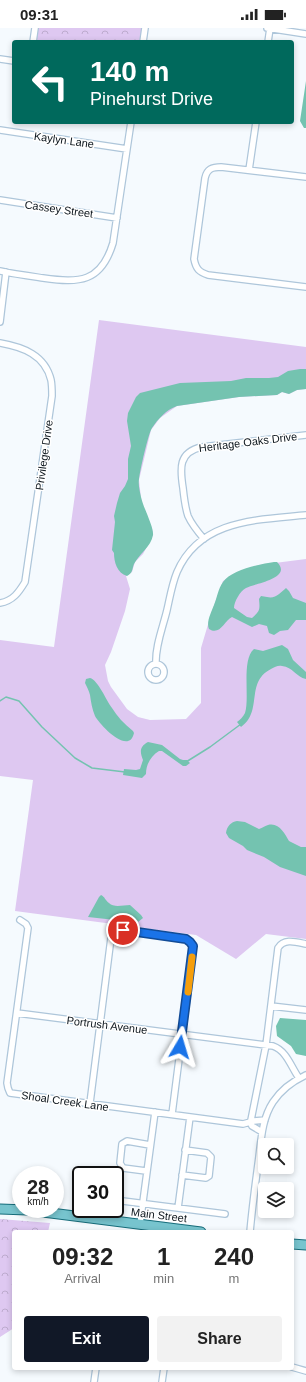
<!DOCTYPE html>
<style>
body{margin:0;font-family:Arial,sans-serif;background:#f2f2f2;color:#222;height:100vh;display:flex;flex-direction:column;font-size:15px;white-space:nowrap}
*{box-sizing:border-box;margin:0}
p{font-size:13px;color:#767676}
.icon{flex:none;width:22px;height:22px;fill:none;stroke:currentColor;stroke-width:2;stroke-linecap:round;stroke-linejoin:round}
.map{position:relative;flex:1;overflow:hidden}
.drawer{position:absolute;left:12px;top:1202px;width:282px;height:140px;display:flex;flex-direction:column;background:#fff;border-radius:4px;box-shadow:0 2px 6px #0003}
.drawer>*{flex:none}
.hud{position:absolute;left:12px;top:12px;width:282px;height:84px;border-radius:4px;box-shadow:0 2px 6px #0003;background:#00695c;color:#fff;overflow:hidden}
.controls{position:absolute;left:258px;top:1110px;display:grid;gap:8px}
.controls a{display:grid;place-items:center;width:36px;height:36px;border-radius:4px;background:#fff;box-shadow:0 2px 6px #0003;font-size:20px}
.speed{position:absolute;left:12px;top:1138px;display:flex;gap:8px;font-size:20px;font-weight:700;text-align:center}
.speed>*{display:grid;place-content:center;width:52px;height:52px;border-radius:50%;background:#fff;box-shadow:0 2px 6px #0003;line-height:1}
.speed small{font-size:10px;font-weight:400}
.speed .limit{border:2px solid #111;border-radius:6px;background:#fff;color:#111}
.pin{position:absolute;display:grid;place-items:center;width:34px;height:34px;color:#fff;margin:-17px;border:2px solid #fff;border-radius:50%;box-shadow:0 1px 4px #0007}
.me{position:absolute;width:44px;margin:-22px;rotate:7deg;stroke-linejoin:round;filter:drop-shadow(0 0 3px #0008)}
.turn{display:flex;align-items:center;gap:14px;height:84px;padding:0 12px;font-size:18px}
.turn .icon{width:52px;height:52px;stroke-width:2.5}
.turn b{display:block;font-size:28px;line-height:34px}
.eta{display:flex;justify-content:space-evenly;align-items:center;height:68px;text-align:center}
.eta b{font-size:24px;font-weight:800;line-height:28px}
.primary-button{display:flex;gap:8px;margin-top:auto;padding:8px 12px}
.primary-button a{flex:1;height:46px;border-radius:4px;background:#111827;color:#fff;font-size:16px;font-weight:800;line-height:46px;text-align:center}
.primary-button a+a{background:#f2f2f2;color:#222}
.status{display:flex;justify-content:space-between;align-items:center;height:28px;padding:0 20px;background:#fff;direction:ltr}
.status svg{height:11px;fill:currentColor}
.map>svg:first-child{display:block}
</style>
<div class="status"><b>09:31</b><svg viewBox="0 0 49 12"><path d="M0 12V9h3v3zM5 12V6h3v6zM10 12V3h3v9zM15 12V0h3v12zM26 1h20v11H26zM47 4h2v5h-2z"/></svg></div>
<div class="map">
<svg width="306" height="1354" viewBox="0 0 306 1354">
<defs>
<pattern id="park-crowns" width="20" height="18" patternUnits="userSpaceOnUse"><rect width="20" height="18" fill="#dec8f1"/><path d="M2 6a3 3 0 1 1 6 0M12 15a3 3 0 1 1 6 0" fill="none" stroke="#bdabce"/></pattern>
</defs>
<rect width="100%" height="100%" fill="#f5fafe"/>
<!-- grass -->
<path fill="#dec8f1" d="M99,292L306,319V361L297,362L289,366L282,364L277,367L239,369L177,378L160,390L151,402L139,452L141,470L144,482L152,500L153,507L143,526L135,534L132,544L126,548L130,561L125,583L111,624L105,637L108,653L111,659L127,681L138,689L150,692L186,691L201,675V620L212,583L223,553L237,544L259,537L306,531V911L266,906L236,931L196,907L15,883L33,752L0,748V612L54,619Z"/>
<!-- park -->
<path fill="url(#park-crowns)" d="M35,0H145L143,14H33Z
M0,1191L50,1195L48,1204H14V1300L0,1309Z"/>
<!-- water -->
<path fill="#74c3b0" d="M306,53V100H304L300,93Z
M300,341H306V361L297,362L289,366L282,364L277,367L239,369L177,378C166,382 158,391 152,400C148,406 140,443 139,451C138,457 140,464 141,469C143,479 154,499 153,507C151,519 139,526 134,536C132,541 133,545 127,548C117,545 114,534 114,525L112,522L115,494L114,488L117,475L120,465L125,458L128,451V431L131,418L127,393L128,385L136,369L140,365L180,355L231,353L246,350H269L278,349L288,343Z
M274,534H277C293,550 256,555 246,560C240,563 234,574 234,580L247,589L252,590C260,583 260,582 259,571L261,568C263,568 265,569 267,569C276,571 280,565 286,560L289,563L293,570L306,575V592H296L288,602L280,603L274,607L269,605L267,598L259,596L252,599L232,589C224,593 220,608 209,601C206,594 211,585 214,577C217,570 218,561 223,554C231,542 260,536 274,534Z
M282,617L288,621L293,632L306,644V651C296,649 293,639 282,638C278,637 275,639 271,641C245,654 263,684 241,699L237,694C240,692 243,689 245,685C250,670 241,632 254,621L263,623Z
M90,650C98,652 106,672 112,680C117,688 124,696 133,703L134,705C129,728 100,697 95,688C92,681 91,674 90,667C89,663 87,659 85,655L86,651Z
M148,714L162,717L180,731L183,732H187L190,735L186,738H183L162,723H159C151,728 146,736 146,746L142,750L123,747L124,741L136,742L140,741L143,732C140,724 139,719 148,714Z
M237,793L245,794L259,801C263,800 264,798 268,797C279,794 285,806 289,813L301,819H306V848L280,839L264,829L247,822L243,818L229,810L226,805C227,798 231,794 237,793Z
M101,867C105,869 105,872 109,875C114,880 123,877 130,877L141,887L143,890L138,894H133L88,889L99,869Z
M280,990L306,992V1028L296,1026L291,1018L277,1008L276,998Z"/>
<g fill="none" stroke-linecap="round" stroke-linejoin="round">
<!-- stream -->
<path stroke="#74c3b0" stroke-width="1.5" d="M0,673L6,669L19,673L42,699L75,730L92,740L125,744
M186,734L210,719L241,696"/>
<defs>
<path id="minor" d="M267,0L306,6
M33,14L35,0
M143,14L145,0
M268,14L270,0
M0,31L14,33
M0,102L127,121
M249,142L256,94
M306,149L221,139C212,139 207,141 205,150L194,231C196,241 199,244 208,247L306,259
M0,172L117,190
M0,243C14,246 29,248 43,250C79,255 101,255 113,215L131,94
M0,294L6,244
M0,315C23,319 45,327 51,352C52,357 52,363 52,368L25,554C19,564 13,573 0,575
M204,511C198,504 192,497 188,488C185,479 184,469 183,460C180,441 178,424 202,419L306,407
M148 644a8 8 0 1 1 16 0a8 8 0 1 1-16 0Z
M156,636C155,618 163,599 167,582C170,569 172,556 177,544C200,491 257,492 306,487
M20,892L26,896L28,900L7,1055L8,1060L10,1065L243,1096L254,1093L265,1092
M271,978L306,982
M17,985L273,1018C287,1023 291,1039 299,1050
M90,1075L111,910C113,904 116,903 123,902L186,911L190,913L193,922L172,1086
M250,1094L251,1092L266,1017L278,920C284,910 296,914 306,916
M250,1094L252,1098L262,1104
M146,1143L123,1140L120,1135L122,1116L127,1113L150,1117
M182,1147L206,1150L209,1148L211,1129L207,1125L185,1122
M115,1172L225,1186
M178,1180L190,1089
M140,1196L155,1084
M250,1204C252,1181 255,1159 258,1136C261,1116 261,1092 273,1074C281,1062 293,1053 306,1047
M292,1339L306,1343
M94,1354L96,1340
M162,1354L164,1340"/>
<path id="primary" d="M0,1181L27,1182L201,1204
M292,1216L306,1217"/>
</defs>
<!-- minor casing -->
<use href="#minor" stroke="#aec6da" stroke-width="8"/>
<!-- primary casing -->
<use href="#primary" stroke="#176d7b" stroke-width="11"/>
<!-- minor -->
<use href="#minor" stroke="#fff" stroke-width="5.5"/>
<!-- primary -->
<use href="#primary" stroke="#77c4ce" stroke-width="9"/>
</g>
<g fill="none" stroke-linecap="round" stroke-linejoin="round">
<defs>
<path id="route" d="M123,902L186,911L190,914L193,918L180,1019"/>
</defs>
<!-- route casing -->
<use href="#route" stroke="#114b97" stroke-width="10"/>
<!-- route -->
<use href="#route" stroke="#1a73e8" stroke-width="7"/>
<!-- slow -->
<path stroke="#f59e0b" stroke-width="7" d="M188,964L192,929"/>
</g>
<g text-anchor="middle" stroke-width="3" stroke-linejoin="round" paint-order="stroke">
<!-- street labels -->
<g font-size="11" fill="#0c151c" stroke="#fff">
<text transform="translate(64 112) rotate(8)" y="4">Kaylyn Lane</text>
<text transform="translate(59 181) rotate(8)" y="4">Cassey Street</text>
<text transform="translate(248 414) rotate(-7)" y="4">Heritage Oaks Drive</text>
<text transform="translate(44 427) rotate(-82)" y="4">Privilege Drive</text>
<text transform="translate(107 997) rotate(7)" y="4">Portrush Avenue</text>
<text transform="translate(65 1073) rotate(8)" y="4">Shoal Creek Lane</text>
<text transform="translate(159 1187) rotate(7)" y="4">Main Street</text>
</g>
</g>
</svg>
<div class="controls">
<a><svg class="icon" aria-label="search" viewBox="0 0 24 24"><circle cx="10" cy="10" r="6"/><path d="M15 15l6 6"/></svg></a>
<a><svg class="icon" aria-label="layers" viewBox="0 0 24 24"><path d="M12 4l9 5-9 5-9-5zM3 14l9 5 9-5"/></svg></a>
</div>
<div class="speed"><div>28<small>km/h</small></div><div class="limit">30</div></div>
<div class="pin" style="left:123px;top:902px;background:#d93025"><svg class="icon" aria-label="arrive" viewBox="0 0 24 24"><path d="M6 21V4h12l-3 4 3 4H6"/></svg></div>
<svg class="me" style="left:180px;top:1019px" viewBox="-20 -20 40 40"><path d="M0-17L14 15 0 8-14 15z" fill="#1a73e8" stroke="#fff" stroke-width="4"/></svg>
<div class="hud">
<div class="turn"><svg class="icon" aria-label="left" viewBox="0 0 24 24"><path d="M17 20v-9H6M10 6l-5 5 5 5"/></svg><div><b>140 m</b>Pinehurst Drive</div></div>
</div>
<section class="drawer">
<div class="eta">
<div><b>09:32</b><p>Arrival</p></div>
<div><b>1</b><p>min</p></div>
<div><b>240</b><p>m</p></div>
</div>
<div class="primary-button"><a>Exit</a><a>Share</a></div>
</section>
</div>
